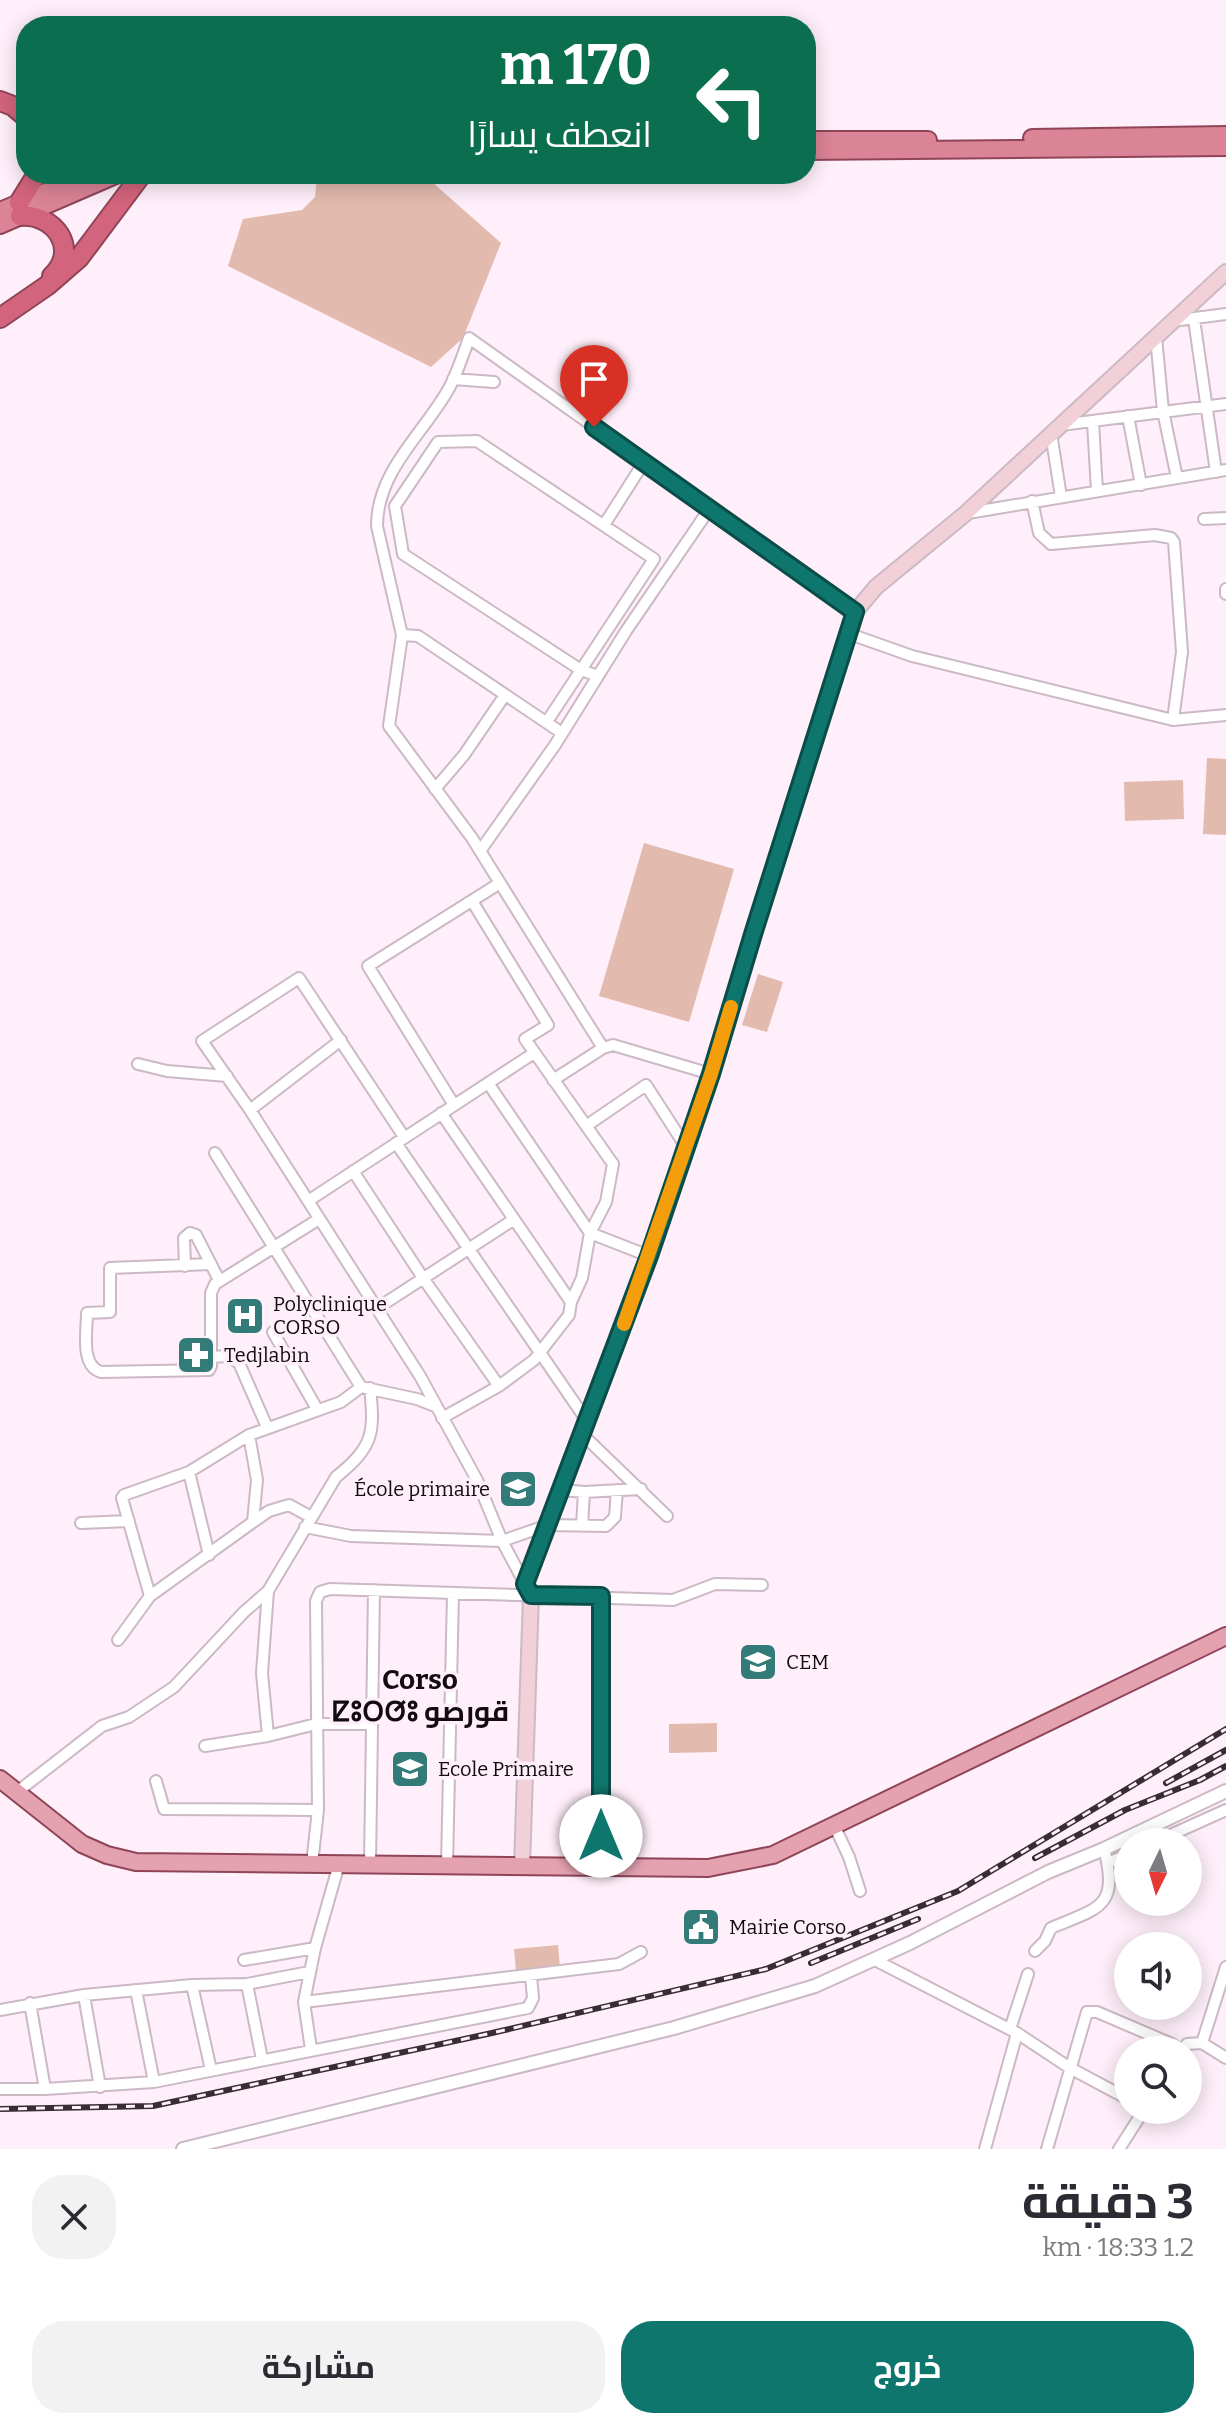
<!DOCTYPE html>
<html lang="ar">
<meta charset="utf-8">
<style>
body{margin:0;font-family:Bitter,Cairo,"Noto Sans Tifinagh",serif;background:#f2f2f3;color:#2b2b33;direction:rtl;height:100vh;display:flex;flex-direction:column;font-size:30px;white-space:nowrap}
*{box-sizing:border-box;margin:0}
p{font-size:26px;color:#7c7c81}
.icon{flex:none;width:44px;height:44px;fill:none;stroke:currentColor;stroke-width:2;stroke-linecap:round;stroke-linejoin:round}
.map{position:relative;height:2149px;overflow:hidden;direction:ltr}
.sheet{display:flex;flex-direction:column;background:#fff;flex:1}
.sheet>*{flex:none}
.hud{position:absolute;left:16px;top:16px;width:800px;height:168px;border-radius:32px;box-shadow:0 4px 20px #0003;direction:rtl;background:#0b6e4f;color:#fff;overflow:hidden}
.needle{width:52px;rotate:185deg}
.fabs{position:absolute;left:1114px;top:1828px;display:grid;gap:16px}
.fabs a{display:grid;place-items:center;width:88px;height:88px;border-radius:50%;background:#fff;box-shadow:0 4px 20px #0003;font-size:40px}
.pin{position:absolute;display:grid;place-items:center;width:68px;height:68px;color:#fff;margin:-82px -34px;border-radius:50% 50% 50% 0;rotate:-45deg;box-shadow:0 0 8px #0007}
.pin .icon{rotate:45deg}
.me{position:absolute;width:88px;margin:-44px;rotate:0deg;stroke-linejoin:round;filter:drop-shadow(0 0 6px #0008)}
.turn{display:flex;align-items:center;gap:28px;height:168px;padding:0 32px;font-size:36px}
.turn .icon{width:104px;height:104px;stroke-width:2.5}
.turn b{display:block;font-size:56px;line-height:68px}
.round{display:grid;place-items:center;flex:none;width:84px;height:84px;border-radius:32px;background:#f2f2f3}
.headline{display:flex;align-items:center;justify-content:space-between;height:136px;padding:0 32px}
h1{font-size:48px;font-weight:700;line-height:60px}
.button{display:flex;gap:16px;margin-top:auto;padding:16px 32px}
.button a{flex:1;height:92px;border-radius:32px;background:#0f766e;color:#fff;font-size:32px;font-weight:700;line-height:92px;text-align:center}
.button a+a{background:#f2f2f3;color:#2b2b33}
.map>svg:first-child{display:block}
</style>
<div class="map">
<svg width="1226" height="2149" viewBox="0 0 1226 2149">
<rect width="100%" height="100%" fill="#ffeffa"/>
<!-- green -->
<path fill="#e2baae" d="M317,174H423L501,243L463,338L431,367L228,266L243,219L302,210L315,197Z
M1207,758L1226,759V835L1203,834Z
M1183,780L1184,819L1125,821L1124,782Z
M644,843L734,869L689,1022L599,996Z
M758,974L783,982L767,1032L742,1025Z
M717,1723V1752L669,1753V1724Z
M558,1945L560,1967L516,1971L514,1949Z"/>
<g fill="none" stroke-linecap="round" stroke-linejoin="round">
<defs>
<path id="minor" d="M1194,319L1216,472
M1172,321L1226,314
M1156,337L1163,411L1177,478
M453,379L494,382
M1128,416L1141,485
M1093,422L1097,491
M1061,425L1226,404
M1051,433L1061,497
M477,441L654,559L581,670L403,554L395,506L438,442Z
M968,513L1226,470
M1204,519L1226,518
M604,525L644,462
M1226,589V594
M847,633L912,656L1173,720L1182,652L1174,542L1171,538L1155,535L1051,544L1039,533L1032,501
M402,635L418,636L562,733
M550,717L581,670L598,676
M1173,720L1226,715
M435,789L464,755L505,695
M480,851L555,745L626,631L710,508
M500,883L472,838L389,726L402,635L377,526C377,471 423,434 448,390C457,374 463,355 469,338L855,612
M341,1040L250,1110L420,1376L477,1480L502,1541L525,1584
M138,1064L167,1071L227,1076
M553,1080L603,1048L613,1045L711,1074
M488,1083L590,1233L649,1256
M454,1105L368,966L500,883L603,1048
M250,1110L202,1041L299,978L404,1137
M441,1113L571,1302
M586,1126L646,1085L686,1147
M396,1143L587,1421
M215,1153L361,1387
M353,1171L423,1278L499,1386
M308,1201L534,1053
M211,1264L110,1268V1312L87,1313C87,1331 80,1366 101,1372L209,1370L211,1366V1293L215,1284L319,1219
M185,1266L184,1238L190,1233L196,1235L219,1280
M376,1309L513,1220
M273,1332L317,1409
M211,1357L228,1356L239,1363L267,1427
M442,1418L499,1386L534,1360L569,1315L571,1302L582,1278L590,1233L606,1202L613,1164L525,1039L548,1025L472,901
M582,1434L667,1516
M189,1472L209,1555
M561,1490L584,1492L641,1489
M253,1522L269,1511L289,1505L311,1517
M81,1523L129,1521
M582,1526L584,1492
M305,1527L351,1536L502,1541L548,1525L606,1526L615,1517L617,1490
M150,1596L122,1498L124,1495L189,1472L249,1435L341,1402L361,1387L417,1399L435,1406
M118,1640L150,1596L253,1522L257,1480L249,1435
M268,1736L316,1724H372
M205,1746L268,1736L262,1673L268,1591
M156,1781L164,1809L318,1810
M17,1792L102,1726L129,1717L174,1687L244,1612L268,1591L336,1477C373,1447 375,1434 370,1388
M834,1825L849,1857L860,1891
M1155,1842L1226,1810
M1108,1863L1128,1854
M312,1864L318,1810L316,1601L320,1592L330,1589L673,1600L715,1584L762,1585
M339,1864L315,1948L304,2002L619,1964L641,1952
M370,1864L374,1590
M447,1865L453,1593
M600,1866L601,1596
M1035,1951L1045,1941L1051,1928C1098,1908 1120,1908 1104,1849
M244,1960L315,1948
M875,1960L1017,2033L985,2149
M247,1984L262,2059
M192,1985L211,2070
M136,1990L154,2082
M84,1995L100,2087
M304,2002L311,2049
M30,2003L45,2089
M0,2010L84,1995L192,1985L247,1984L309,1972
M1010,2029L1028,1974
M1017,2033L1070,2068L1128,2099
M1202,2043L1226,1967
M1182,2050L1187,2044L1202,2043L1226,2058
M0,2089H45L154,2082L528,2008L533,1998L531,1976
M1047,2149L1087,2012H1097L1172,2044L1180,2050
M1119,2149L1144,2110"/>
<path id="tertiary" d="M183,2149L674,2028L815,1986L910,1943L1048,1872L1104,1849L1226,1791"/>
<path id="secondary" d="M522,1865L531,1595L525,1584L649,1256L711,1074L754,931L855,612L876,587L965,514L1226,272"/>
<path id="primary" d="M0,1779L82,1844L107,1855L136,1862L708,1868L773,1855L1226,1636"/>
<path id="trunk" d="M1032,138L1226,135
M806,140H928
M806,151L1226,147
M0,211L89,174
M0,225L118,174"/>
<path id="motorway" d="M0,101L13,106L26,117
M19,203L37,174
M20,216C55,213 80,250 52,276
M0,318L48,285L79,258L142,174"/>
</defs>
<!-- minor casing -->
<use href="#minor" stroke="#cbb9c5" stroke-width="14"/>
<!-- tertiary casing -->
<use href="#tertiary" stroke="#cbb9c5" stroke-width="16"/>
<!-- secondary casing -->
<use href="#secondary" stroke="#cbb9c5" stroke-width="18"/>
<!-- primary casing -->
<use href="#primary" stroke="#8f4557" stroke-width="20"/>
<!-- trunk casing -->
<use href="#trunk" stroke="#8f4557" stroke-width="20"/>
<!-- motorway casing -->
<use href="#motorway" stroke="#8f4557" stroke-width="22"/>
<!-- minor -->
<use href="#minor" stroke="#fff" stroke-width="10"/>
<!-- tertiary -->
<use href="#tertiary" stroke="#fff" stroke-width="12"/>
<!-- secondary -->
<use href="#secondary" stroke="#f2d0d8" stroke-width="14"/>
<!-- primary -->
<use href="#primary" stroke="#e4a2b1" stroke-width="16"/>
<!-- trunk -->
<use href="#trunk" stroke="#db8397" stroke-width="16"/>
<!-- motorway -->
<use href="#motorway" stroke="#d2647d" stroke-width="18"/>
<defs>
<path id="rail" d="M1166,1783L1226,1750
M1035,1858L1125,1810L1200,1780L1226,1766
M811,1963L918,1919
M0,2109L153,2106L492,2033L766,1969L958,1891L1226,1729"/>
</defs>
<!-- rail casing -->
<use href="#rail" stroke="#362e33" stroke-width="6"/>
<!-- rail -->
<use href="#rail" stroke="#ffeffa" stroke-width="3" stroke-dasharray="9" stroke-linecap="butt"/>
</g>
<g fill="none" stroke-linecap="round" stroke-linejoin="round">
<defs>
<path id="route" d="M594,427L855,612L754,931L711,1074L649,1256L525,1584L531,1595L601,1596V1836"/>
</defs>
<!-- route casing -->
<use href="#route" stroke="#0a4d48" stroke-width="20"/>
<!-- route -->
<use href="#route" stroke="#0f766e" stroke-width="14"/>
<!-- slow -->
<path stroke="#f59e0b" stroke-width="14" d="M624,1324L711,1074L731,1007"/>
</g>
<!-- icons -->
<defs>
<symbol id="hospital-square" viewBox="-11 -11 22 22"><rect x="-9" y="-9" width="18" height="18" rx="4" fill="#327b79" stroke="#ffeffa"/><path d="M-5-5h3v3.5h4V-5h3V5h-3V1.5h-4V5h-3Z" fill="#fff"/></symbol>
<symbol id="pharmacy-square" viewBox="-11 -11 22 22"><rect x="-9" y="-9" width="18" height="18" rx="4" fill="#327b79" stroke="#ffeffa"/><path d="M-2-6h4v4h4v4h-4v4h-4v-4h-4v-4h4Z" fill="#fff"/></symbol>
<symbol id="school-square" viewBox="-11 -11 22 22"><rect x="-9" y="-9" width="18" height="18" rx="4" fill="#327b79" stroke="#ffeffa"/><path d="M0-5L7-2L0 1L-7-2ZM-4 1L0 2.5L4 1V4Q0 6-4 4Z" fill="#fff"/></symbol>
<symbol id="civic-square" viewBox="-11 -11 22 22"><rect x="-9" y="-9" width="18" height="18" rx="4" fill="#327b79" stroke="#ffeffa"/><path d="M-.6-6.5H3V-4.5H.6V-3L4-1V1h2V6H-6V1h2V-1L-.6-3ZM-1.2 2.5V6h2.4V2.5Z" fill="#fff"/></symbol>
</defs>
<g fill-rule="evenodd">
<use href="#hospital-square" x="223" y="1294" width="44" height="44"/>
<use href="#pharmacy-square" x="174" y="1333" width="44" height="44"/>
<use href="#school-square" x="496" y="1467" width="44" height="44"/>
<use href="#school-square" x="736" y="1640" width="44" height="44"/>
<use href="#school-square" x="388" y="1747" width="44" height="44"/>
<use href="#civic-square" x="679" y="1905" width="44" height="44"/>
</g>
<g text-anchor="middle" stroke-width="7" stroke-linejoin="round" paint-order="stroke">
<!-- poi labels -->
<g font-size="20" fill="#120c10" stroke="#ffeffa" text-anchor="start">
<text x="273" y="1311">Polyclinique<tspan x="273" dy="23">CORSO</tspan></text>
<text x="224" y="1362">Tedjlabin</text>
<text x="490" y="1496" text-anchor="end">École primaire</text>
<text x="786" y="1669">CEM</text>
<text x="438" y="1776">Ecole Primaire</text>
<text x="729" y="1934">Mairie Corso</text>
</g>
<!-- district labels -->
<g font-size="28" font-weight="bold" fill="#120c10" stroke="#ffeffa">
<text x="420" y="1689">Corso<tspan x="420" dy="32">ⵇⵓⵔⵚⵓ قورصو</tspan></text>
</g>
</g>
</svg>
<div class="fabs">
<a><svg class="needle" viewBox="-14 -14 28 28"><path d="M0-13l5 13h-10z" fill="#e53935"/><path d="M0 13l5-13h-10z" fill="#7c7c81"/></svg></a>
<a><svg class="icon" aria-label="sound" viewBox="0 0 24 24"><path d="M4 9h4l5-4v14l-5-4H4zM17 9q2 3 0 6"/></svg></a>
<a><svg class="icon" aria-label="search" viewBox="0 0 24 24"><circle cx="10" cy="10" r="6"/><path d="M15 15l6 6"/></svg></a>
</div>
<div class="pin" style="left:594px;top:427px;background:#d93025"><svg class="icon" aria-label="arrive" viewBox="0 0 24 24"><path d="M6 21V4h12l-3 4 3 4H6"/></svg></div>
<svg class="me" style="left:601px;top:1836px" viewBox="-20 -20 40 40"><circle r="19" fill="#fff"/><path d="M0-13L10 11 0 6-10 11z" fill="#0f766e"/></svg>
<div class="hud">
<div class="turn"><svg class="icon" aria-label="left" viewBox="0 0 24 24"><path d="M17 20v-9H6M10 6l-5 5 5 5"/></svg><div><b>170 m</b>انعطف يسارًا</div></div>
</div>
</div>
<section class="sheet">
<div class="headline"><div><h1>3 دقيقة</h1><p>1.2 km · 18:33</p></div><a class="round"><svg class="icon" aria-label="close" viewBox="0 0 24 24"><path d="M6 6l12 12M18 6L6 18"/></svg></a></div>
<div class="button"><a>خروج</a><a>مشاركة</a></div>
</section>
